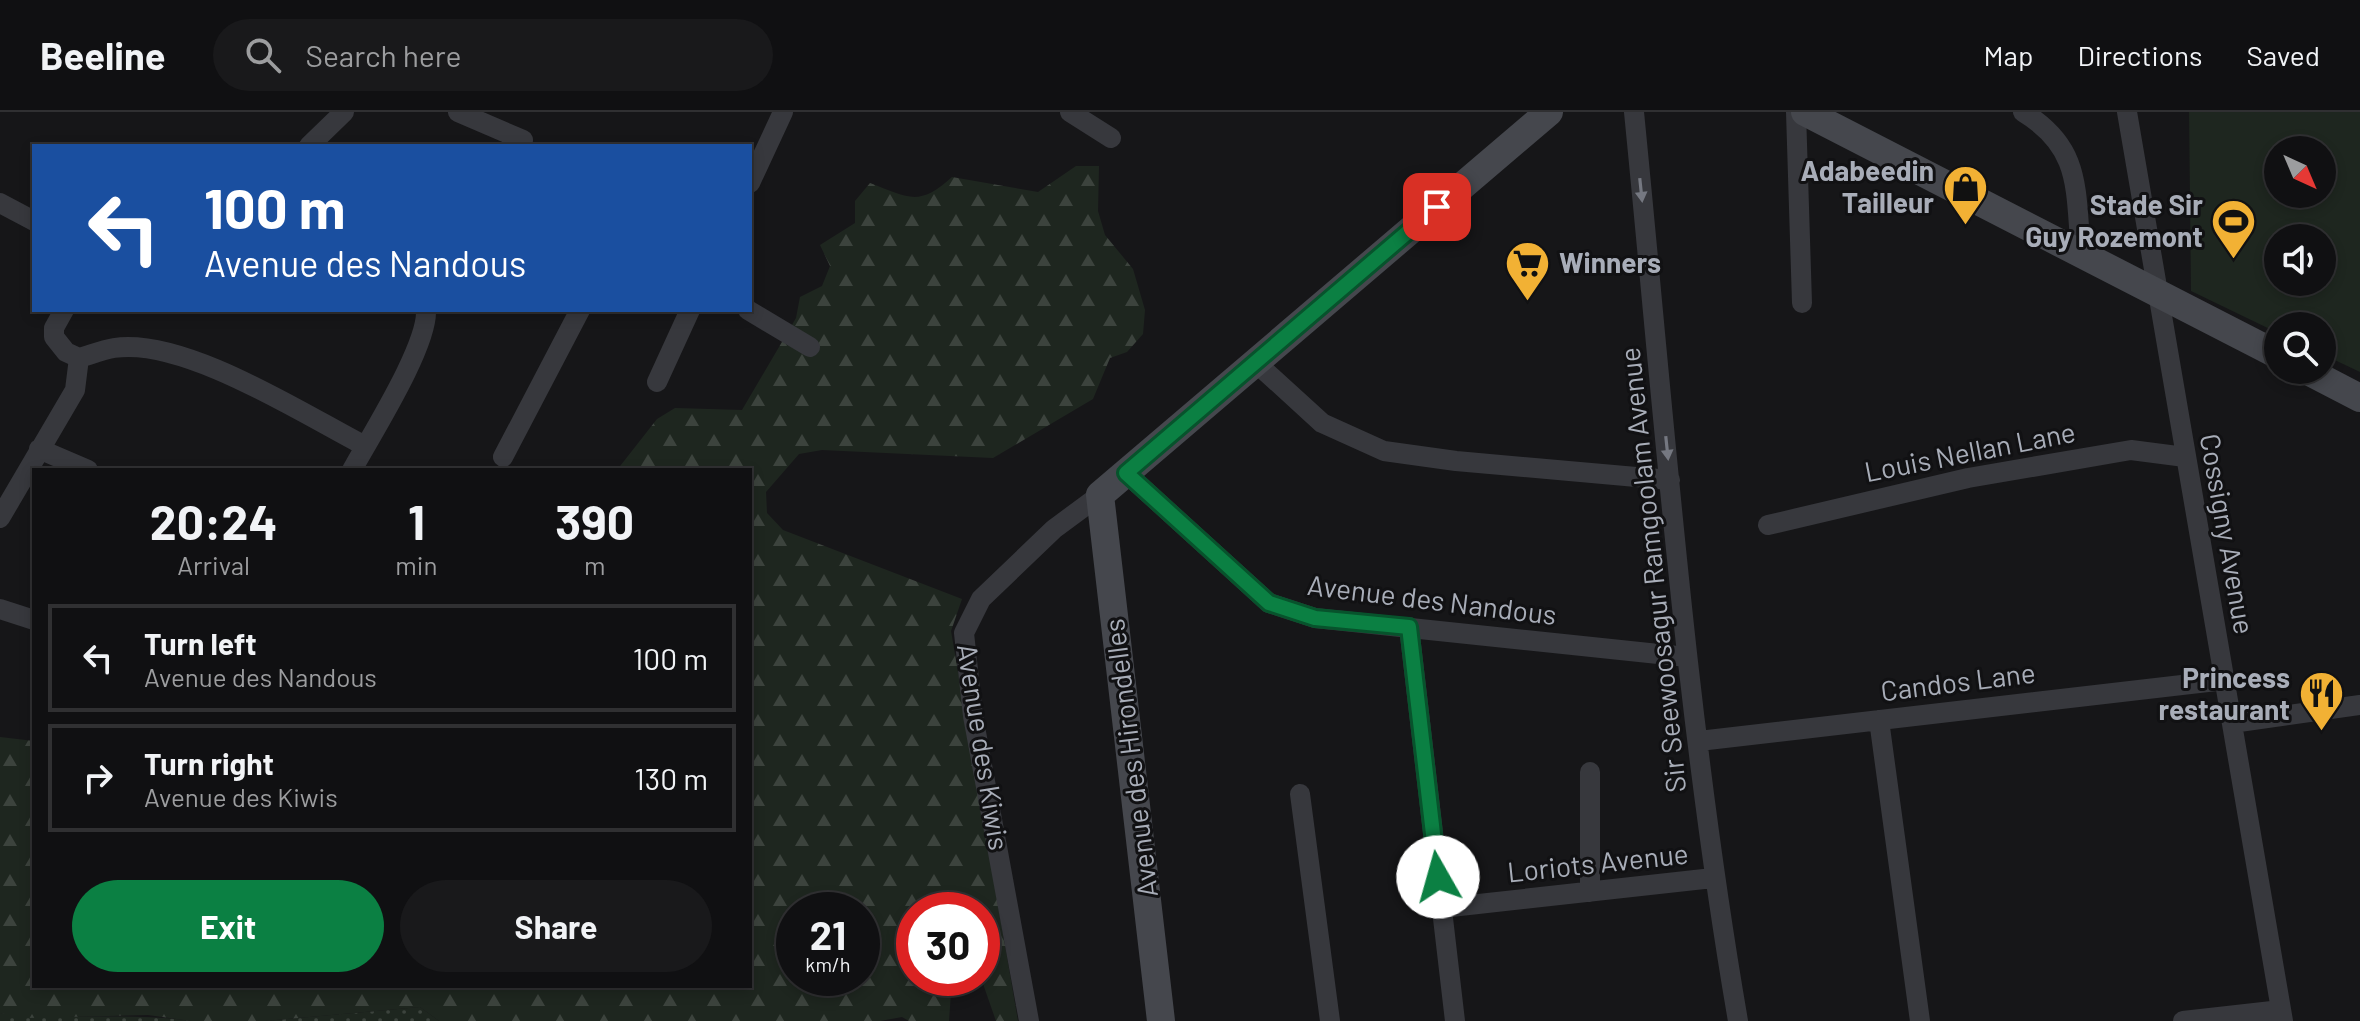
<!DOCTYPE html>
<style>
body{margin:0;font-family:Barlow,sans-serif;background:#19191b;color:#f1f3f6;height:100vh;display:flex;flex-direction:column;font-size:30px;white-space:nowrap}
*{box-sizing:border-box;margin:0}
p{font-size:26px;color:#9c9d9f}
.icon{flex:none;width:44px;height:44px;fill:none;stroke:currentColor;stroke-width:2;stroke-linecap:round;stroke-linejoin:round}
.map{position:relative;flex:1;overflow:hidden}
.sheet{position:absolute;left:32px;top:356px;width:720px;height:520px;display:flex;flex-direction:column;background:#101012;border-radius:0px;box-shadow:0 4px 12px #0003,0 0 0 2px #303032}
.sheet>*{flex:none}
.banner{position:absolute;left:32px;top:32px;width:720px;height:168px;border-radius:0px;box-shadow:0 4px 12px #0003,0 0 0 2px #303032;background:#1a4fa0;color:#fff;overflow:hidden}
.needle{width:52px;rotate:136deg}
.fabs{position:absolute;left:2264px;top:24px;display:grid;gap:16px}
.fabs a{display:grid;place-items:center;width:72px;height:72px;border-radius:50%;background:#101012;box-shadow:0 4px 12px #0003,0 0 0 2px #303032;font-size:40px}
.speed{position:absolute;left:776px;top:780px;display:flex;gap:16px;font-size:40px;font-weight:700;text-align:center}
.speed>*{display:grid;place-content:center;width:104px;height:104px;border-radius:50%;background:#101012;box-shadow:0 4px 12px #0003,0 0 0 2px #303032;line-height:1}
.speed small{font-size:20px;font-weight:400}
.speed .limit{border:12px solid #d22;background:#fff;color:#111}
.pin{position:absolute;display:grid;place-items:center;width:68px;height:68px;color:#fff;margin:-34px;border-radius:16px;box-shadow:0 4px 12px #0006}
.me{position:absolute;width:88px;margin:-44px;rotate:353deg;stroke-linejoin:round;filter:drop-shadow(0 0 6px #0008)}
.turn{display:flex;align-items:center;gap:28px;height:168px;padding:0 40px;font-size:36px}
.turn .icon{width:104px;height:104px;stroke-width:2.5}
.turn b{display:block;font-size:56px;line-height:68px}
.eta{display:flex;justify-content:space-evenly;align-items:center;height:136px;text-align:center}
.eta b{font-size:48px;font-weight:700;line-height:56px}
.cta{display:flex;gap:16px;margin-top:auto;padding:16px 40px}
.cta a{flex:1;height:92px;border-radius:48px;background:#0b8043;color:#fff;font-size:32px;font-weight:700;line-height:92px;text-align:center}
.cta a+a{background:#19191b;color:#f1f3f6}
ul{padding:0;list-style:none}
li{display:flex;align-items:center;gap:24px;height:108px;margin:0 16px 12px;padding:0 24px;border:4px solid #303032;border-radius:0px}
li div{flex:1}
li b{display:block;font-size:30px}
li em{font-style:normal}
header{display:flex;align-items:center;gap:48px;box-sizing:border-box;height:112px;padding:0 40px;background:#101012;border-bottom:2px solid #303032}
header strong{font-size:38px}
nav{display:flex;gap:44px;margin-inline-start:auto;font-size:28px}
.search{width:560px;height:72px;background:#19191b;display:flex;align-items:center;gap:20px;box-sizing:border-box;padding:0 28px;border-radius:44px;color:#9c9d9f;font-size:30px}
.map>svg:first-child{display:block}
</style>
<header>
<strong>Beeline</strong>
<div class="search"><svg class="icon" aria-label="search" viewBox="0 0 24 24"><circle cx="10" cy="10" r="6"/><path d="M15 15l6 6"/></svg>Search here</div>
<nav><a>Map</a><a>Directions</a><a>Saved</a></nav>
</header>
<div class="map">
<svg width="2360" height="909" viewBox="0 0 2360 909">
<defs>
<pattern id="grass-dots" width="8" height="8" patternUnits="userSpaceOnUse" patternTransform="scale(2)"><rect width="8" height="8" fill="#1e261f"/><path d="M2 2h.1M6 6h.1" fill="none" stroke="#3c433d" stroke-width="1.8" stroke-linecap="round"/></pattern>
<pattern id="forest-firs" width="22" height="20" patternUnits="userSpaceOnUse" patternTransform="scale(2)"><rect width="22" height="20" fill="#1e261f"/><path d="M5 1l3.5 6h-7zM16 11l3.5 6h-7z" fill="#3c433d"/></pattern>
</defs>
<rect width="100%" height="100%" fill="#161618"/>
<!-- grass -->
<path fill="url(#grass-dots)" d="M420,895L439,909H265Z
M0,901C62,909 127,900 191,909H0Z"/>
<!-- forest -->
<path fill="url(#forest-firs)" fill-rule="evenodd" d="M1076,54H1099L1098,99L1105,123L1133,157L1145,198L1143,222L1127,240L1110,246L1093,287L993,346L822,338L799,342L766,380L767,401L783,418L962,487L951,519L1018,909H996L981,866L982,798H914V866H952L949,909H909L902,905L880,909H439L420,895L265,909H191L148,903L26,906L0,901V625L34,629V874H750V358H617L657,307L675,296L742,298L796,206L800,185L822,174L830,154L820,133L855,111V89L870,71C909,86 919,95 952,65L1038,80ZM794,798H862V866H794Z"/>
<!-- pitch -->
<path fill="#1e261f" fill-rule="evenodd" d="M2189,0H2360V260L2322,242V214H2278V221L2191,179ZM2278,38H2322V82H2278ZM2278,126H2322V170H2278Z"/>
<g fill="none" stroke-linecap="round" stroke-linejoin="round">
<!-- minor -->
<path stroke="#37383d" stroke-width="20" d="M458,0L523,28L520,34
M1070,0L1111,26
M1634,0C1664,303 1686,608 1738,909
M1796,0L1802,191
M2023,0C2082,36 2075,77 2081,140
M2127,0L2283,909
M309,34L344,0
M750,71L783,0
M0,91L34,109
M64,198L54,216V225L66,240L79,246C90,243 102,238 114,236C184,225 303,302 365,334
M748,198L810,235
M1254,249L1322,311L1384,339L1456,349L1670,368
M657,270L690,198
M39,337L88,358
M503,345L580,198
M352,358C371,323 428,234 426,198
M1126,361L1269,491L1315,506L1687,545
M0,406L75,278L79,246
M1768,413L1968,366L2131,338L2185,345
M0,497L34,508
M1409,515L1455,909
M1879,608L1920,909
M2232,611L2360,593
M1699,629L2225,568
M1590,660V780
M1300,682L1330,909
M1442,796L1713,766
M1029,909L973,604L964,521L981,487L1054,417L1100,383
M2183,909L2281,898"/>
<!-- secondary -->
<path stroke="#45474d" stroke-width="28" d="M1805,0L2278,243
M2306,258L2360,286
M1161,909L1100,383L1549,0"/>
</g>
<!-- one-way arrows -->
<defs><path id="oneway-solid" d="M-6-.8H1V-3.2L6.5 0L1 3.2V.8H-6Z" transform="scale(2)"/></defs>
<g fill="#757881">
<use href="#oneway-solid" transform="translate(1641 78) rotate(84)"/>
<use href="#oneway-solid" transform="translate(1667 336) rotate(84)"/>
</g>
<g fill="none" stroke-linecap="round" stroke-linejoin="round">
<defs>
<path id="route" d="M1437,95L1126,361L1269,491L1315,506L1409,515L1438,765"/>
</defs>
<!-- route casing -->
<use href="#route" stroke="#07532c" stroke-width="20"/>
<!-- route -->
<use href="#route" stroke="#0b8043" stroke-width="14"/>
</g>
<!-- icons -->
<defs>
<symbol id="shop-pin" viewBox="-11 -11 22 30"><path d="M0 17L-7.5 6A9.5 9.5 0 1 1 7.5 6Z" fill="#f2b134" stroke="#111113"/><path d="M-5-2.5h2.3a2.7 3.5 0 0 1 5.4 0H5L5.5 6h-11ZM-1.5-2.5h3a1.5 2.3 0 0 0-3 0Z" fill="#111"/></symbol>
<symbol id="stadium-pin" viewBox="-11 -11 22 30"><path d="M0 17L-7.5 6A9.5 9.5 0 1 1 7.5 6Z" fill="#f2b134" stroke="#111113"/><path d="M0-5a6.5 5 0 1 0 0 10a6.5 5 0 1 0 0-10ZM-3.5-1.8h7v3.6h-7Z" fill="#111"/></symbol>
<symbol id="supermarket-pin" viewBox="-11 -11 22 30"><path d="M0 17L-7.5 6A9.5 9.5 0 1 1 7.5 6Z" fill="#f2b134" stroke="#111113"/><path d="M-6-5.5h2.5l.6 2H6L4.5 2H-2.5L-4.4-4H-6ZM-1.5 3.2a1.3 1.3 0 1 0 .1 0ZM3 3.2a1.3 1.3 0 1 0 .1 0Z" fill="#111"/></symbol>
<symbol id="restaurant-pin" viewBox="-11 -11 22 30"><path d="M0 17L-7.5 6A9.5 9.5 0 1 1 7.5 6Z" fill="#f2b134" stroke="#111113"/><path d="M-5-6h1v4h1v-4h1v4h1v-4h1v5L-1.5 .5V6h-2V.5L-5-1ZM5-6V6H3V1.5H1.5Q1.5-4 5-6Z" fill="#111"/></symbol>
</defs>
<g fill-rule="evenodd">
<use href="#shop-pin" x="1940" y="50" width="51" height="69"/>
<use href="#stadium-pin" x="2208" y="84" width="51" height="69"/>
<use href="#supermarket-pin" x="1502" y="126" width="51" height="69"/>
<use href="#restaurant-pin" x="2296" y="556" width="51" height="69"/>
</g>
<g text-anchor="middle" stroke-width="6" stroke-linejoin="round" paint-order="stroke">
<!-- poi labels -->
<g font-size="28" font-weight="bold" fill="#a8adb8" stroke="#111113" text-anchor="end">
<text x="1934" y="69">Adabeedin<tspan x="1934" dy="32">Tailleur</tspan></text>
<text x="2203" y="103">Stade Sir<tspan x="2203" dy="32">Guy Rozemont</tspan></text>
<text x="1559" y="161" text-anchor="start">Winners</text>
<text x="2290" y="576">Princess<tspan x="2290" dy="32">restaurant</tspan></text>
</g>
<!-- street labels -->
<g font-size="28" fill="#a8adb8" stroke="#111113">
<text transform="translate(1970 340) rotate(-11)" y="10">Louis Nellan Lane</text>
<text transform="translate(2227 422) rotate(80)" y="10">Cossigny Avenue</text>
<text transform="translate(1653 458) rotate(-96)" y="10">Sir Seewoosagur Ramgoolam Avenue</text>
<text transform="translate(1432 488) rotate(7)" y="10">Avenue des Nandous</text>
<text transform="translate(1958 570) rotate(-7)" y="10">Candos Lane</text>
<text transform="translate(983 635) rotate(81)" y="10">Avenue des Kiwis</text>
<text transform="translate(1131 646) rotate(-97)" y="10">Avenue des Hirondelles</text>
<text transform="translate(1598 751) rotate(-6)" y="10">Loriots Avenue</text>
</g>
</g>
</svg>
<div class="fabs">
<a><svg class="needle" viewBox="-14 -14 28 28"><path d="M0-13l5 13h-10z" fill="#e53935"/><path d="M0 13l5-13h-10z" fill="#9c9d9f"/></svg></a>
<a><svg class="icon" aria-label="sound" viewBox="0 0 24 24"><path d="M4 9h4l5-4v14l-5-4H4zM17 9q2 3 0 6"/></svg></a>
<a><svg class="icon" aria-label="search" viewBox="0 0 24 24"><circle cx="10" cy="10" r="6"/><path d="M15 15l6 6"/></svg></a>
</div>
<div class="speed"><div>21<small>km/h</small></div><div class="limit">30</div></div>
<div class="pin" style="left:1437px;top:95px;background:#d93025"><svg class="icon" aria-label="arrive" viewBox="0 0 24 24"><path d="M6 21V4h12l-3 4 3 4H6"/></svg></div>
<svg class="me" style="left:1438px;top:765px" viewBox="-20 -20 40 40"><circle r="19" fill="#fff"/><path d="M0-13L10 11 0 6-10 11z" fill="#0b8043"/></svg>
<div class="banner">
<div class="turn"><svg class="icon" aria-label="left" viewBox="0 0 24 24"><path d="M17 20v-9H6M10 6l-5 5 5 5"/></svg><div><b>100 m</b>Avenue des Nandous</div></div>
</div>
<section class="sheet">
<div class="eta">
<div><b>20:24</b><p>Arrival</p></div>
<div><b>1</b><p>min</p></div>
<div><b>390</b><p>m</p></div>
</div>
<ul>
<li><svg class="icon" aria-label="left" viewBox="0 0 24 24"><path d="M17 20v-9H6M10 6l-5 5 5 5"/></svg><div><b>Turn left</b><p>Avenue des Nandous</p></div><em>100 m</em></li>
<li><svg class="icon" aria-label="right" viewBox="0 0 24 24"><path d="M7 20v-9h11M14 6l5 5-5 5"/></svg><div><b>Turn right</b><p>Avenue des Kiwis</p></div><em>130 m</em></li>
</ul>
<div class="cta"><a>Exit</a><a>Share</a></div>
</section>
</div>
